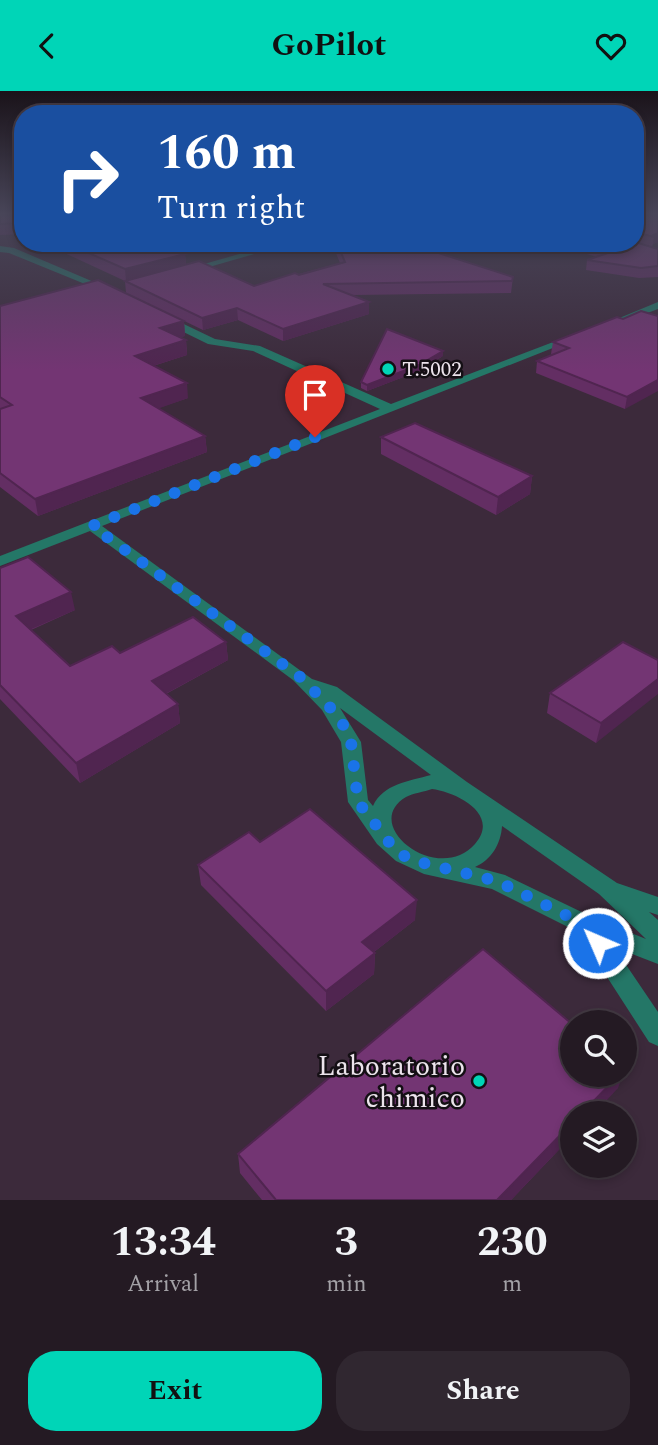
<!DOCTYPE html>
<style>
body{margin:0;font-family:Spectral,serif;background:#302730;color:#f1f3f6;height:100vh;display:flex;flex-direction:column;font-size:26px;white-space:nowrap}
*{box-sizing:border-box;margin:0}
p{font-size:23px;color:#a3a1a6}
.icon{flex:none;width:38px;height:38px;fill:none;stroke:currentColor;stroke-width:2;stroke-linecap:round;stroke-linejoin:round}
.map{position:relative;height:1109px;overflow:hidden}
.drawer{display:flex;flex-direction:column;background:#241a23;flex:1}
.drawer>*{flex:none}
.top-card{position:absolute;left:14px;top:14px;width:630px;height:147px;border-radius:28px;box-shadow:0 4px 10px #0003,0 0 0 2px #413841;background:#1a4fa0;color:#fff;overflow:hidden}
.tools{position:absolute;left:560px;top:919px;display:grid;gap:14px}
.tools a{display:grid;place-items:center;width:77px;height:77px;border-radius:50%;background:#241a23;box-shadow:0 4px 10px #0003,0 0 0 2px #413841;font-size:35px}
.pin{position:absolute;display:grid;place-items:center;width:60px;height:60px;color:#fff;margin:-72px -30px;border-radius:50% 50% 50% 0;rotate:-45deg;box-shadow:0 0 7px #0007}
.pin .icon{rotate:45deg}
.me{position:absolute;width:77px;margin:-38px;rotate:315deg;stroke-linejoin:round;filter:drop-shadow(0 0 5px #0008)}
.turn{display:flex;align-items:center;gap:24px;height:147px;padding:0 28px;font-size:32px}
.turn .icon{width:91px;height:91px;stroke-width:2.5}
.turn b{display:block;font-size:49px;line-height:60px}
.eta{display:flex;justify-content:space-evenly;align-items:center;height:119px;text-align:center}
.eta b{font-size:42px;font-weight:700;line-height:49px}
.cta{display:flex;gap:14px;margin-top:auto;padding:14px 28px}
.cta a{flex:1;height:80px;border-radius:28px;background:#00d5b7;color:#111;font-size:28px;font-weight:700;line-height:80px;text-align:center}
.cta a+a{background:#302730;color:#f1f3f6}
header{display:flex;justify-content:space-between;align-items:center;height:91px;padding:0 28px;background:#00d5b7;color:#111;font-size:32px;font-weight:700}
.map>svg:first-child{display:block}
</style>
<header><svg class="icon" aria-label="back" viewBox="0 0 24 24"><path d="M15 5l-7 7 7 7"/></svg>GoPilot<svg class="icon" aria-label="heart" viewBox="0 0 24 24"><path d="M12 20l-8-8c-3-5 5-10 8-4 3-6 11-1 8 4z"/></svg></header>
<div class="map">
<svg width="658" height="1109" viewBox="0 0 658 1109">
<rect width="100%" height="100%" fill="#30232f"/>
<!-- built -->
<path fill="#3c2a3b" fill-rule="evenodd" d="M0,124H23V152H635V124H658V1109H0ZM572,931H625V984H572ZM572,1022H625V1074H572Z"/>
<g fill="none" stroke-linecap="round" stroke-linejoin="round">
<!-- minor -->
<path fill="#247767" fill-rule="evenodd" d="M278,152H293L188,182L183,179Z
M0,155L14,157L115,200L107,202L9,162L0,161Z
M658,211V218L626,230L617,228Z
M159,225H167L215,248L260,255L391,313L569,245L578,247L102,435L312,588L337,596L467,691L617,792L658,806V824L649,821L658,829V873L614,856L658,921V955L649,951L578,841L492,798L424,783L396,770L377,753L348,711L341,651L322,619L293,589L90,440L0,475V465L380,318L253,260L208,253L159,229ZM340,617L431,684C409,690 383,693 373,715L368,709L361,651ZM432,698C456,701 501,723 475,753C438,795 359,734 406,706C413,702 424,701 432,698ZM502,735L599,803L646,848L594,827L505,784L475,776C491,769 501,753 502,735Z"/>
</g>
<!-- wall -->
<path fill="#632e63" d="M0,124H23V143L0,144Z
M635,124H658V151L653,153L652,156L635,151Z
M43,152H197L175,158L185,163L186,173L254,195L340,172L333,155V152H482L444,163L513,186L511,202L352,204L369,211V223L283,250L238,229L203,239L126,202L125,190Z
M550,152H635L658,158V186L639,187L586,179L587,169L597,166Z
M0,215L184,230L185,245L179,246L186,249L187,264L153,275L188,307L158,317L205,345L207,361L38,425L0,396Z
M658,225L625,318L536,282L537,270L553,264L551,263L553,251L623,228Z
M443,265L419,280L367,300L361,297V291Z
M381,346L532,385L530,403L496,424L381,363Z
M0,477L75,519L31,539L70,575L120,562L226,551L228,569L166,603L178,613L180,632L80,692L0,608Z
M658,569L596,652L547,622L550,602Z
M260,751L415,829L374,861L375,862L374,883L326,920L201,794L198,774Z
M618,997L572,1022V1045L511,1109H262L240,1082L238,1063Z"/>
<!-- shaded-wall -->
<path fill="#502550" d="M658,142V151L653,153L654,146L653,144Z
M159,152H197L160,162Z
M445,152H482L425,169L426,158Z
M185,163L186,174L126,190L125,178Z
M369,211V223L283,250V238Z
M237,217L238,229L203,239L202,227Z
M184,230L185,245L162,251L160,237Z
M186,249L187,264L137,280L135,265Z
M443,260V265L419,280L367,300V294Z
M658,289V300L625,318L627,306Z
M187,292L188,307L143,323L141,307Z
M205,345L207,361L38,425L35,408Z
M532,385L530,403L496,424L498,406Z
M71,501L75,519L20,543L16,525Z
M226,551L228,569L154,609L152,590Z
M658,588V603L596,652L601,632Z
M178,613L180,632L80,692L76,672Z
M417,809L415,829L361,871L362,851Z
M375,862L374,883L326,920V900Z
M619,984H623L618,997L595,1022H582Z
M572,1032V1045L511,1109H497Z"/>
<!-- building -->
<path fill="#733573" stroke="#502550" stroke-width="2" d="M0,124H23V133L20,132L0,133Z
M635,124H658V142L653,144L654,146L635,141Z
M635,151L658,158V175L641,177L587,169L614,160L586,152H635Z
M66,152H162L185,163L125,178Z
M337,152H445L426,158L513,186L512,190L323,193L369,211L283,238L237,217L202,227L125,190L199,170L254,195L295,182L299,184L345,171Z
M98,189L184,230L160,237L186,249L135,265L187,292L141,307L205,345L35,408L0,382V318L12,314L0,306V215Z
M641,220L658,225V289L627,306L537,270L569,257L553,251L617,226L623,228Z
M387,238L443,260L419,274L367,294L361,291Z
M415,332L532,385L498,406L381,346Z
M28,466L71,501L16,525L70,575L112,555L120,562L193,526L226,551L152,590L178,613L76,672L0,594V477Z
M623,551L658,569V588L601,632L550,602Z
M310,718L417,809L362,851L375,862L326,900L198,774L249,741L260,751Z
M483,858L572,933V984H619L582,1022H572V1032L497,1109H276L238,1063Z"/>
<!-- sky -->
<linearGradient id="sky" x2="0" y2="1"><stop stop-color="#1a131a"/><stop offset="0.44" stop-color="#484558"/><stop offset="1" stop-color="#484558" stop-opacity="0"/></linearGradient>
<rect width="658" height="279" fill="url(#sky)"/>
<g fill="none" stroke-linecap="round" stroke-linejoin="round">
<!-- route -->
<path stroke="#1a73e8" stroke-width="12" stroke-dasharray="0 21.6" d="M315,346L92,435L299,585L329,615L344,635L351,651L358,711L396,760L411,769L497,790L586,834L598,852"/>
</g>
<!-- markers -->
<g fill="#00d5b7" stroke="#140f14" stroke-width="2.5">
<circle cx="388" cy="278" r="7"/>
<circle cx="479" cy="990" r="7"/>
</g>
<g text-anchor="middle" stroke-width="5" stroke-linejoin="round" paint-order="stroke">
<!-- far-poi labels -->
<g font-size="21" fill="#ebe3eb" stroke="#140f14" text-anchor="start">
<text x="402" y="285">T.5002</text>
</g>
<!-- near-poi labels -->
<g font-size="28" fill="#ebe3eb" stroke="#140f14" text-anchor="end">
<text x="465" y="984">Laboratorio<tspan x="465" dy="32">chimico</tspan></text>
</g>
</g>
</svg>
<div class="tools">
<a><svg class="icon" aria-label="search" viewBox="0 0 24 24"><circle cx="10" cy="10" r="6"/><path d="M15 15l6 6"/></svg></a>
<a><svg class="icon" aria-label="layers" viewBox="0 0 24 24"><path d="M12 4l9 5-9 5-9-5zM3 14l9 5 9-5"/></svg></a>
</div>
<div class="pin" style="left:315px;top:346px;background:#d93025"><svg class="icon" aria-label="arrive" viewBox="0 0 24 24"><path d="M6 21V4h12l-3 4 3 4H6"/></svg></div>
<svg class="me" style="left:598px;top:852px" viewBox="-20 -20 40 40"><circle r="17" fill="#1a73e8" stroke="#fff" stroke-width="3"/><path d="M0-11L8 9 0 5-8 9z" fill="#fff"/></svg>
<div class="top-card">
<div class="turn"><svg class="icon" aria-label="right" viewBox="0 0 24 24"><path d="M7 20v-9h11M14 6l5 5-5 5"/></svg><div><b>160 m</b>Turn right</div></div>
</div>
</div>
<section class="drawer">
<div class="eta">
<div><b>13:34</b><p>Arrival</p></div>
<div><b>3</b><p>min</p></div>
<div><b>230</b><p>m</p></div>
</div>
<div class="cta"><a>Exit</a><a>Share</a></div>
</section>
